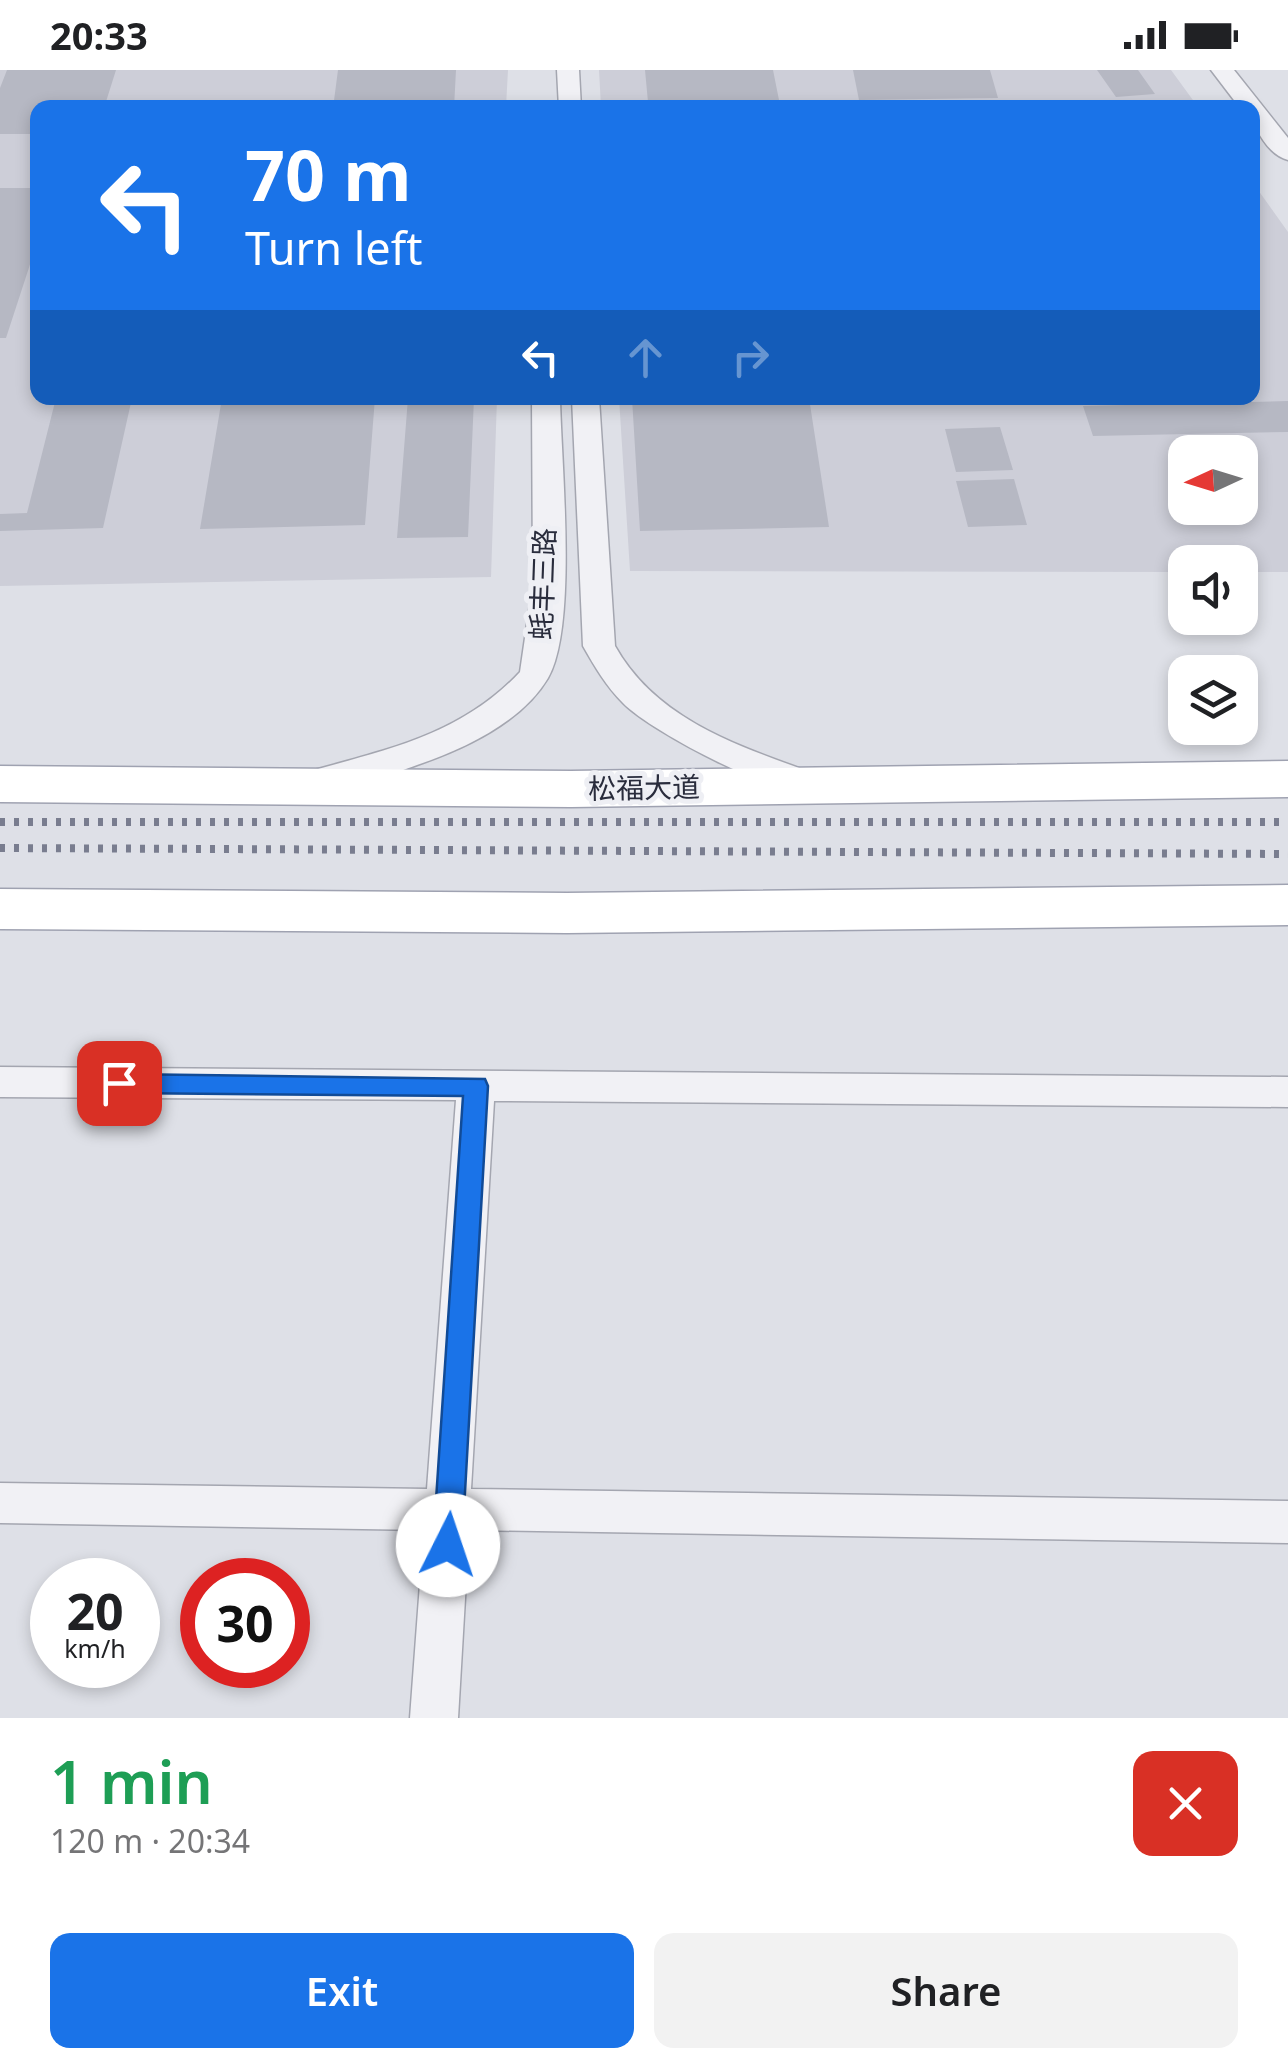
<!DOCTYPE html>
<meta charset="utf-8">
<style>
body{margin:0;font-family:"Noto Sans","Noto Sans SC",sans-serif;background:#f2f2f2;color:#202124;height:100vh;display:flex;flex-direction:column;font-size:38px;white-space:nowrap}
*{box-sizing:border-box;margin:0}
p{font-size:32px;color:#757577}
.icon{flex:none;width:55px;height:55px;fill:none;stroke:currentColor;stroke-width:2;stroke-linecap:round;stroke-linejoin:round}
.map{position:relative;height:1648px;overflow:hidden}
.drawer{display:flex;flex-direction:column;background:#fff;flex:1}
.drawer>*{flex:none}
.guide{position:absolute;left:30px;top:30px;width:1230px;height:305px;border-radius:20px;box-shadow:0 5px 15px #0003;background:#1a73e8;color:#fff;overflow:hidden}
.needle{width:65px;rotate:266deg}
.controls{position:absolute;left:1168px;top:365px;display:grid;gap:20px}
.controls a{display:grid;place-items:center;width:90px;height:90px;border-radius:20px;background:#fff;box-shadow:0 5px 15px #0003;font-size:50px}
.speed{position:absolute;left:30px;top:1488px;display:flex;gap:20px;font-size:50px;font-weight:700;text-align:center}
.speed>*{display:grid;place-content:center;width:130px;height:130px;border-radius:50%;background:#fff;box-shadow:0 5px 15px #0003;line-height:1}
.speed small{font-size:25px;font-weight:400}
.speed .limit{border:15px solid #d22;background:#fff;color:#111}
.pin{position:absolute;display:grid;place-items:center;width:85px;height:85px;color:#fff;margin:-42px;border-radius:20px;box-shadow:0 5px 15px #0006}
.me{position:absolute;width:110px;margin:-55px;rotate:4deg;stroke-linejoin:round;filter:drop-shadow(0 0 8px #0008)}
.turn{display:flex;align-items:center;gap:35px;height:210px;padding:0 50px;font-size:45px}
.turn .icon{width:130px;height:130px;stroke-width:2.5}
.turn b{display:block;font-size:70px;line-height:85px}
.lanes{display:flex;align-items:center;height:95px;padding:0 50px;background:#0003;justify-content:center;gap:50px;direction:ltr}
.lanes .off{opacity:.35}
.round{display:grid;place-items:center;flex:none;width:105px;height:105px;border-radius:20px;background:#f2f2f2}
.headline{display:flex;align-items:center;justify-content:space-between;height:170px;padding:0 50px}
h1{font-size:60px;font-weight:600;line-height:75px;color:#1e9e55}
.button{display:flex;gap:20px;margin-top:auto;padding:20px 50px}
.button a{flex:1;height:115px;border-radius:20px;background:#1a73e8;color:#fff;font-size:40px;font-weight:600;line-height:115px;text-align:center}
.button a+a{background:#f2f2f2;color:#202124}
.status{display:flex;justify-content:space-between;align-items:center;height:70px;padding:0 50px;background:#fff;direction:ltr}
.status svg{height:28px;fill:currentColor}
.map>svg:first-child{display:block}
</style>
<div class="status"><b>20:33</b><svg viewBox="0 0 49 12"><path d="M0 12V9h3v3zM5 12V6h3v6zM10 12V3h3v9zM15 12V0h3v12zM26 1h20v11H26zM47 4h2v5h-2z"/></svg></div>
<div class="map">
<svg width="1288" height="1648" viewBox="0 0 1288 1648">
<rect width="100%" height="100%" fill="#dee0e7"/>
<!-- built -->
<path fill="#cdced8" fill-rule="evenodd" d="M0,0H508L506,37L38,38V328H497L491,507L0,516Z
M599,0H1171L1198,37H601Z
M1253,113L1288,162V502H1240V492H1185V502L630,501L619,328H1252ZM1185,382H1240V438H1185Z"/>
<!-- building -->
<path fill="#b6b8c3" d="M7,0H116L104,38H38V64H0V18Z
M338,0H456L454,38H333Z
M645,0H773L779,30L648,32Z
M853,0H990L998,28L859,30Z
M1097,0H1138L1155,24L1116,27Z
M0,118H38V170L6,268H0Z
M56,328H132L103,458L0,461V444L27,443Z
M222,328H375L365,455L200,459Z
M408,328H474L468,467L397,468Z
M632,328H809L829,457L640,461Z
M1288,331V362L1093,366L1083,336Z
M1000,357L1013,400L956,402L945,359Z
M1014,409L1027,455L968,457L956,411Z"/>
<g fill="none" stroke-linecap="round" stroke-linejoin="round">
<defs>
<path id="street" d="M557,0H579L581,38H559Z
M1211,0H1234L1288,68V90C1268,85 1252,57 1252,38H1240Z
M532,328H560C561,392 578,556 548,608C522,652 464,679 417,695C388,705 338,727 307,718L302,710L307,702C386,680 461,665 520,602L533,513Z
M572,328H599L615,576C658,653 745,678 824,707L829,715L824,723C787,734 651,662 623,633C606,616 595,597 583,576Z
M0,997L1288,1007V1037L494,1031L471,1419L1288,1431V1473L469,1460L458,1648H410L424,1460L0,1453V1413L427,1419L456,1030L0,1027Z"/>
<path id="primary" d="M1288,691V727L571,737L0,732V696L571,701Z
M1288,815V855L567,863L0,859V819L567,823Z"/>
</defs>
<!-- street casing -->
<use href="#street" stroke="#a4a6b0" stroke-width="3"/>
<!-- primary casing -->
<use href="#primary" stroke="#9fa2b1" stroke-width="3"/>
<!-- street -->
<use href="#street" fill="#f1f1f5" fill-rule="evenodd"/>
<!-- primary -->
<use href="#primary" fill="#fff" fill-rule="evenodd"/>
<!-- rail -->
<path stroke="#797d8f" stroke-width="8" stroke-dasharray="5 9" stroke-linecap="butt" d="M0,752H1288
M0,778L1288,784"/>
</g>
<!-- route -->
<path fill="#1a73e8" stroke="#114b97" stroke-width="2.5" d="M119,1004L485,1009L488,1016L462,1475L458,1485L448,1489L437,1485L433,1475L463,1026L119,1023L107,1013Z"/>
<g text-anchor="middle" stroke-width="10" stroke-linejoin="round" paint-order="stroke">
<!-- street labels -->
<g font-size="28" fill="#292c3c" stroke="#eeeff4">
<text transform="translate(543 514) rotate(-88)" y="10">蚝丰三路</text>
<text transform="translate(644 718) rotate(-1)" y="10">松福大道</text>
</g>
</g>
</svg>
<div class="controls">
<a><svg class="needle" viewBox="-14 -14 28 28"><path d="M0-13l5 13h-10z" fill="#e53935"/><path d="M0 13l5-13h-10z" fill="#757577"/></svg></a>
<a><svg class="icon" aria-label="sound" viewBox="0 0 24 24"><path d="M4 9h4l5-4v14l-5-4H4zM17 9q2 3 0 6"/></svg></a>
<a><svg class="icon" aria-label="layers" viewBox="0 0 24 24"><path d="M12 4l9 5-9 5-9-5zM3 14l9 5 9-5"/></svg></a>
</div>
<div class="speed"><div>20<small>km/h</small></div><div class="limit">30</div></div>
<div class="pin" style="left:119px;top:1013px;background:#d93025"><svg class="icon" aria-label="arrive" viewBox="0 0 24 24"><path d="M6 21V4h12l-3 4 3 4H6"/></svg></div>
<svg class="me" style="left:448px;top:1475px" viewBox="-20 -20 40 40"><circle r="19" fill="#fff"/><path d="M0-13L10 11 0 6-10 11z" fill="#1a73e8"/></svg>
<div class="guide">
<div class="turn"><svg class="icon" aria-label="left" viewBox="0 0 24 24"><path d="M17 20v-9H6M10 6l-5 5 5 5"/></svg><div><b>70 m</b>Turn left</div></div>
<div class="lanes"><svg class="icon" aria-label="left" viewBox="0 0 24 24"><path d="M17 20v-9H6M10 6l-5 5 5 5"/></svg><svg class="icon off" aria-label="ahead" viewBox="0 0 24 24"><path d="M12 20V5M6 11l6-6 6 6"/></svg><svg class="icon off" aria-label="right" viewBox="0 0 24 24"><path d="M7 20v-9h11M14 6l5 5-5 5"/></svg></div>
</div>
</div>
<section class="drawer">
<div class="headline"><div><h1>1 min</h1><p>120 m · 20:34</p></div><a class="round" style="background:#d93025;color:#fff"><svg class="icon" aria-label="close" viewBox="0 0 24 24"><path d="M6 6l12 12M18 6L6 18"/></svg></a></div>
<div class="button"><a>Exit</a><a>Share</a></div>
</section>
